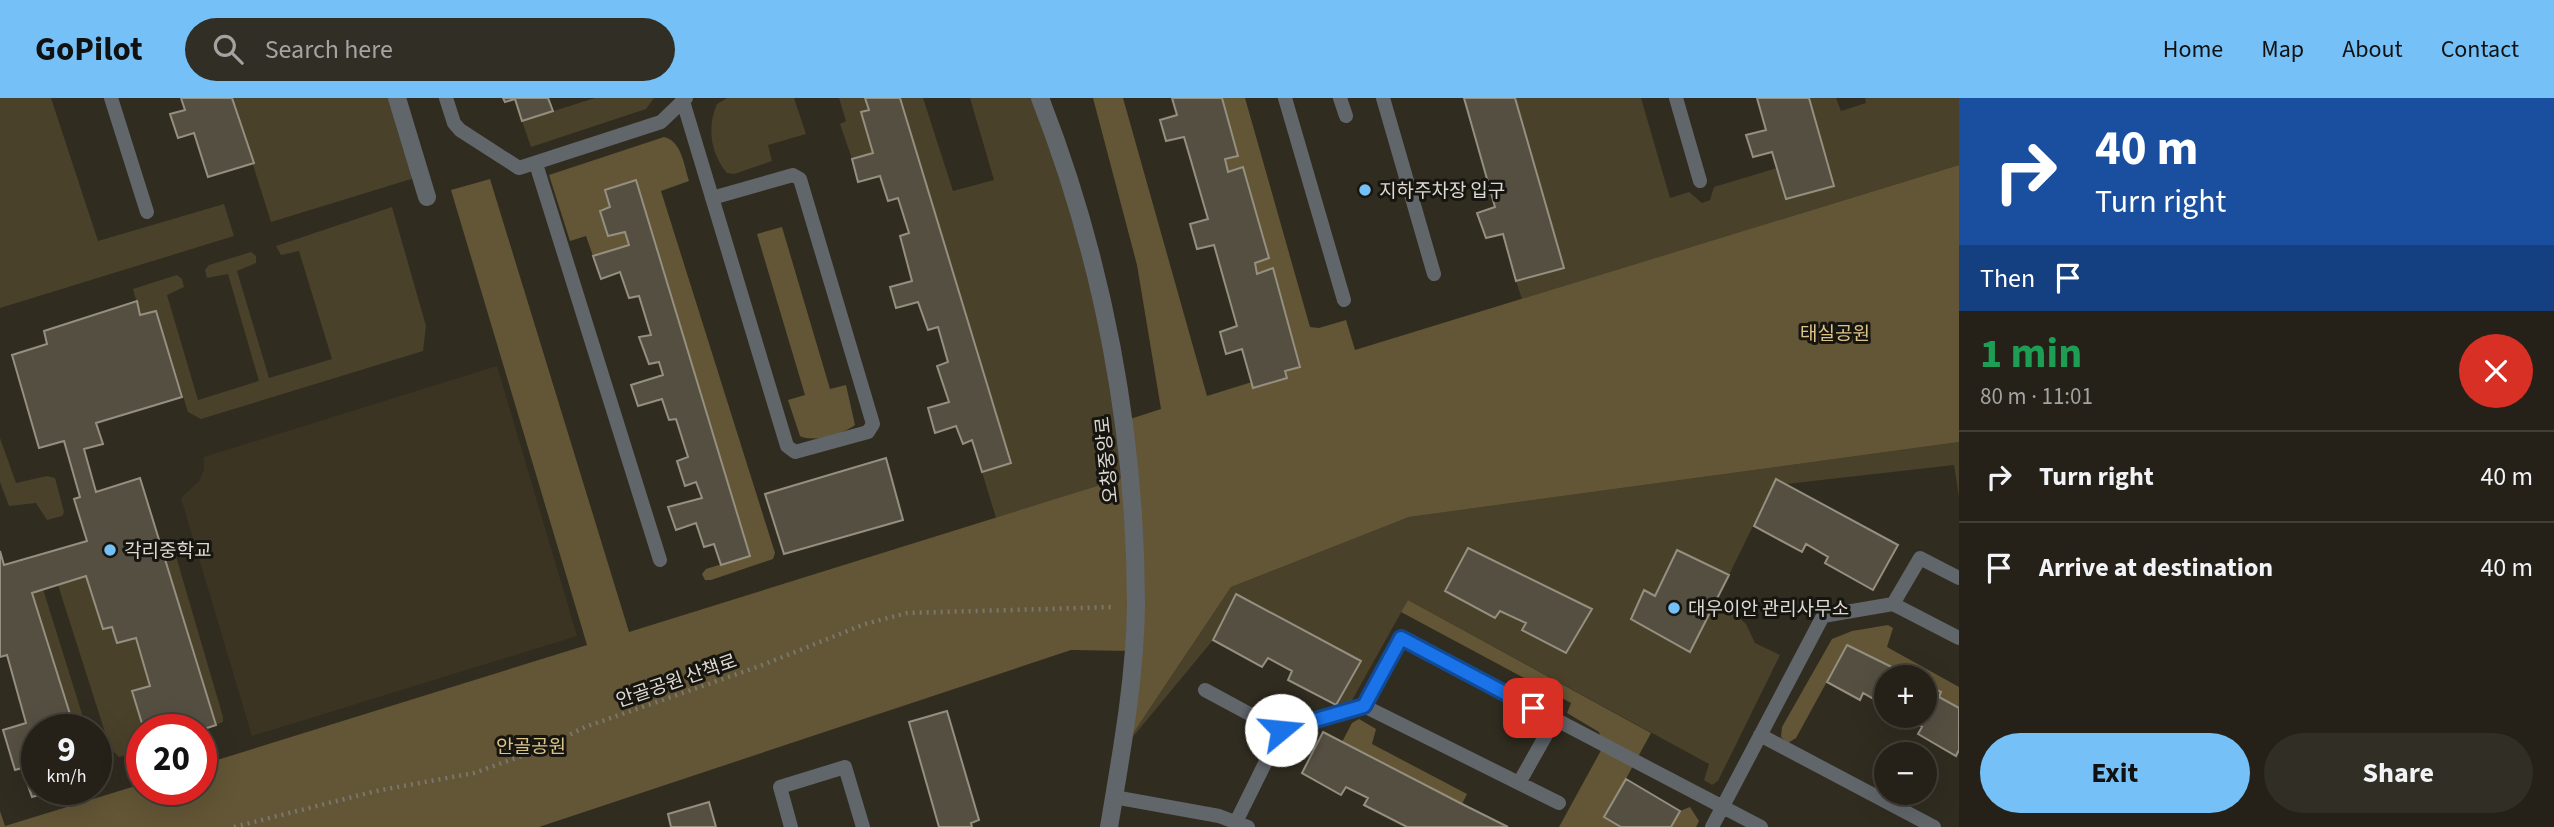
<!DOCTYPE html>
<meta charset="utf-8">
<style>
body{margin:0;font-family:"Source Sans 3","Noto Sans KR",sans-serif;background:#312e25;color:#f1f3f6;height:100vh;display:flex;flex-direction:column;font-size:26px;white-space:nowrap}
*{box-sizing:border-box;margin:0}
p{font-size:23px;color:#a3a3a2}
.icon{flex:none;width:38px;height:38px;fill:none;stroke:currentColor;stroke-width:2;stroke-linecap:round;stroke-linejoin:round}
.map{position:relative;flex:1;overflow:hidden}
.sheet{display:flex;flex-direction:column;background:#252118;width:595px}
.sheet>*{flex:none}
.guide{background:#1a4fa0;color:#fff;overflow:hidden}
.controls{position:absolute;left:1874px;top:567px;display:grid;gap:14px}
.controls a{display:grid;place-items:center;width:63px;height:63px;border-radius:50%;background:#252118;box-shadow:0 7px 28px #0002,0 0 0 2px #423e37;font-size:35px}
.speed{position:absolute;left:21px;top:616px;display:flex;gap:14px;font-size:35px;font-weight:700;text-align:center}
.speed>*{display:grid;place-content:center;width:91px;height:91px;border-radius:50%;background:#252118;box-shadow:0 7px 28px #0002,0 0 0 2px #423e37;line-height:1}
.speed small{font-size:18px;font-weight:400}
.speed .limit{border:10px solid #d22;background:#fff;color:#111}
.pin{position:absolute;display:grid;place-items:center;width:60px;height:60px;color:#fff;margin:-30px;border-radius:14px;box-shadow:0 4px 10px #0006}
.me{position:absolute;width:77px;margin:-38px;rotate:73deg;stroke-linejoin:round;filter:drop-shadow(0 0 5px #0008)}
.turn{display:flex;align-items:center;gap:24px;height:147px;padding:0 21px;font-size:32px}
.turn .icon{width:91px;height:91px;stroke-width:2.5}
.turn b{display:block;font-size:49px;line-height:60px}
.then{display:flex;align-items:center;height:66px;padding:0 21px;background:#0003;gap:14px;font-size:26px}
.round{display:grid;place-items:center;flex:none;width:74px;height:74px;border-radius:37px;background:#312e25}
.overview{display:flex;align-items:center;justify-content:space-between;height:119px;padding:0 21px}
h1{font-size:42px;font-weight:700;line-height:52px;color:#1e9e55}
.cta{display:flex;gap:14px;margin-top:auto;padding:14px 21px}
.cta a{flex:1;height:80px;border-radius:42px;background:#75c0f6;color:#111;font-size:28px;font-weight:700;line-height:80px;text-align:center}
.cta a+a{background:#312e25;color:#f1f3f6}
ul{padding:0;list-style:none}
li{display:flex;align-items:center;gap:21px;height:91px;padding:0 21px;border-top:2px solid #423e37}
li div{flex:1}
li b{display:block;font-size:26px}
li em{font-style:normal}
header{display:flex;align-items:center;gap:42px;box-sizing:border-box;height:98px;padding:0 35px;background:#75c0f6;color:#111}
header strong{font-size:33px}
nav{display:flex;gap:38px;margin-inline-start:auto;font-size:24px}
.search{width:490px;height:63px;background:#312e25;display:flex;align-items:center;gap:18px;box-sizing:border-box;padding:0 24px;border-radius:38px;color:#a3a3a2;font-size:26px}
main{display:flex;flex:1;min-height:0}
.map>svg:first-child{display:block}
</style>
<header>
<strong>GoPilot</strong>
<div class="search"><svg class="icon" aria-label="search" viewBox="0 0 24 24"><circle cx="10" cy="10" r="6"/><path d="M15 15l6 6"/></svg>Search here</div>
<nav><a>Home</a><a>Map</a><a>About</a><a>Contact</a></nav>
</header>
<main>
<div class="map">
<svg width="1959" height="729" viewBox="0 0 1959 729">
<rect width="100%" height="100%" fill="#312c20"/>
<!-- built -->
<path fill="#3c3422" d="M497,268L577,538L252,638L181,400L200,382L204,371V359Z"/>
<!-- green -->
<path fill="#4a412a" d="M0,0H51L98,143L224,106L234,138L0,210Z
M232,0H397L421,78L271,124Z
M595,0H654L646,11L531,49L522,23Z
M727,0H794L806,36L768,47L772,63L734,76L727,75C710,55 707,28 717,6Z
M839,0H865L869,12L861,15L873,55L852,61L840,26L846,23Z
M900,0H923L953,93L994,82L970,0H1040L1083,129L1129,378L996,420L982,374L1011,365Z
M1515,0H1641L1670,100L1689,94L1702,105L1710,102L1714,89L1777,70L1786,101L1833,88L1809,0H1836L1841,13L1866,5L1865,0H1959V67L1522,201L1516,183L1564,170Z
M392,109L426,228L423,253L201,321L188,314L156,213L140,217L133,191L177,177L182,181L184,189L167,197L198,302L259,283L228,176L207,180L205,172L209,167L251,154L256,158V165L237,173L269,280L332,261L299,153L281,157L276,148Z
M0,340L16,385L47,378L55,380L64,414L62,418L47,422L36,405L9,408L0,384Z
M1959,344V399L1954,367L1786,386L1776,381L1729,477L1677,452L1655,498L1644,492L1631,521L1638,525L1712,502L1730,511L1746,526L1755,545L1780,557L1718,683L1712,687L1704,682L1709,666L1408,502L1346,613L1336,607L1360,562L1236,496L1213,542L1122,652L1231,489L1409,419Z
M173,448L223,619V624L216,627L162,451Z
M86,478L103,531L112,529L117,545L136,540L150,588L132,593L144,631L150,632H142V653L119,659L110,650L58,487Z
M43,491L87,632H75L32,495Z"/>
<!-- forest -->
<path fill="#635636" d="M1093,0H1123L1207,298L1300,269L1273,171L1257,176L1255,165L1269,160L1243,70L1228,74L1225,61L1238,57L1222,0H1245L1310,229L1319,230L1346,222L1355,252L1959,67V344L1409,419L1231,489L1122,652L1133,553L1071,552L539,729H0V713L5,728L142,686V691H201V667L587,547L451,92L490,81L629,534L1129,378L1124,323L1161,311L1137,167Z
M664,39C682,43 684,68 689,83L661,93L775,455L773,461L711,482H705L702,476L706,471L750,457L636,82L605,92L610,109L600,113L608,138L625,134L629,147L593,158L586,138L570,143L549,77Z
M782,129L830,291L846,287L855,327C843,336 814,345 800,338L788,302L805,297L757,136Z
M1408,502L1651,635L1605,719L1621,729H1559L1604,647L1599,634L1567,615L1571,605L1401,514Z
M1888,527L1893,530L1887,549L1959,589V610L1939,599L1941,594L1925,586V579H1912L1847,547L1796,640L1788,645L1781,639L1782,629L1832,541L1852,533Z
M1359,621L1376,631L1372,646L1467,696L1462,706L1342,644L1352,625Z
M1690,709L1699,723L1696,729H1671L1680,713Z"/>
<!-- building -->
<path fill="#554f42" stroke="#958f80" stroke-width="2" d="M181,0H232L254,65L208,79L194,35L178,40L170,16L185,12Z
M503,0H548L553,13L522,23L515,1L505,4Z
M865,0H900L1011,365L982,374L972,342L963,346L956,328L935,335L928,310L949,304L937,268L948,264L938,229L928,232L918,204L896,210L890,189L912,183L900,138L909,135L898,100L888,103L880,78L858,84L852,61L873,55L861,14L869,12Z
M1172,0H1222L1238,58L1225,61L1228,74L1243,69L1269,160L1255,165L1257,176L1273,170L1300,269L1285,273L1287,280L1253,290L1242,251L1226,256L1220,234L1237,228L1214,147L1197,151L1190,126L1208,121L1184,39L1166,43L1160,22L1177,17Z
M1464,0H1515L1564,170L1516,183L1503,136L1486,140L1477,115L1495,109Z
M1757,0H1809L1834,88L1786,101L1772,54L1753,59L1746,37L1766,32Z
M636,82L750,458L721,467L714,446L704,449L696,425L676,432L668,409L702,400L696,384L685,388L677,363L688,359L676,321L669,322L662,301L638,308L631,287L663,277L659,264L649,266L639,239L651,237L639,198L629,200L620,174L601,181L593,158L629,147L625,134L608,138L600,113L610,109L605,92Z
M137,203L140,217L156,213L182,299L96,325L103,346L84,351L96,394L140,380L216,627L201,632H144L132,593L150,588L136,540L117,545L112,529L103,531L86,478L32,495L75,632H37V691H49V694L32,699L22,670L15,672L3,632L26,625L7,557L0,559V453L4,467L87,443L74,401L80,399L64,343L39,350L12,257L47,246L44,233Z
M886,360L903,422L784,456L765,396Z
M1776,381L1898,447L1873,492L1825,465L1828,459L1806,446L1802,454L1754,428Z
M1468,450L1592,511L1566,555L1522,532L1526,525L1500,513L1495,520L1445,493Z
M1677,452L1729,477L1690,554L1631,521L1644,492L1655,498Z
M1236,496L1361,563L1336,607L1288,582L1292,573L1268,560L1262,569L1213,542Z
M1847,547L1912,579H1886V608L1863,595L1860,602L1827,584Z
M1925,586L1941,594L1939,599L1959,610V652L1956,658L1918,636L1922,629L1906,620L1902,626L1888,618H1925Z
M947,613L979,722L971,725L972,729H939L909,624Z
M1323,634L1462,706L1508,729H1407L1364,707L1368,700L1346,689L1341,697L1302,675Z
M1626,681L1680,713L1671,729H1621L1604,719Z
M709,704L716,729H671L668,716Z"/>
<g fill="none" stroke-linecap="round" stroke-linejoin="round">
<!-- path -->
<path stroke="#7b766c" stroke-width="4.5" stroke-dasharray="2 5" stroke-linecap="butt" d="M234,729L376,693L474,675L541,651L585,629L760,568L865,526L907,515L1114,509"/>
<!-- service -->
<path stroke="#61666b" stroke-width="14" d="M111,0L147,114
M446,0L454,25L460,32L519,70L661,24L686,0
M682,0L787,348L795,354L868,334L873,326L800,81L793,77L712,100
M1285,0L1344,202
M1340,0L1346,18
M1383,0L1434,176
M1676,0L1700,83
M536,66L660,462
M1893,506L1920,460L1959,480
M1205,592L1281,633L1236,724
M1281,633L1364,608
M1760,637L1934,729
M1519,685L1555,621
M1114,699L1219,718L1248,729
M1559,705L1364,608L1400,540L1761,729
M791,729L780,689L845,669L863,729
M1712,729L1823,518L1893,506L1959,540"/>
<!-- minor -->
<path stroke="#61666b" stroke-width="18" d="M397,0L427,99"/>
<!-- tertiary -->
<path stroke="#61666b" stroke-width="18" d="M1040,0C1103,161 1136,335 1136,508C1135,582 1121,657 1109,729"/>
</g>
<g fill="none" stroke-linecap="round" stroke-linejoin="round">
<defs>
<path id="route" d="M1281,632L1364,608L1401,540L1533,610"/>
</defs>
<!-- route casing -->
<use href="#route" stroke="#114b97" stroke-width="18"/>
<!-- route -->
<use href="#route" stroke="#1a73e8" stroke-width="12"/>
</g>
<!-- markers -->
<g fill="#75c0f6" stroke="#17150f" stroke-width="2.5">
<circle cx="1365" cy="92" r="7"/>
<circle cx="110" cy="452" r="7"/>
<circle cx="1674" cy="510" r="7"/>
</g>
<g text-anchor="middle" stroke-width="6" stroke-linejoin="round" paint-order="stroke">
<!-- poi labels -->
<g font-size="19" fill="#dedad3" stroke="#17150f" text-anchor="start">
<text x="1379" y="99">지하주차장 입구</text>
<text x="124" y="459">각리중학교</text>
<text x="1688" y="517">대우이안 관리사무소</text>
</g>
<!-- park labels -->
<g font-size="19" fill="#dcc389" stroke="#17150f">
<text x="1835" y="242">태실공원</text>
<text x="531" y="655">안골공원</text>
</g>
<!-- street labels -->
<g font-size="19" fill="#dedad3" stroke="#17150f">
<text transform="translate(1106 362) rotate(-96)" y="7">오창중앙로</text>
<text transform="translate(676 582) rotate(-19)" y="7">안골공원 산책로</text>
</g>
</g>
</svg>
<div class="controls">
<a>+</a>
<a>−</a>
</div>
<div class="speed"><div>9<small>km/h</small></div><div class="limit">20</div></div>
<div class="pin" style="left:1533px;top:610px;background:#d93025"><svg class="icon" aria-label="arrive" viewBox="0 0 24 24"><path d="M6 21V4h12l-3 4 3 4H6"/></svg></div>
<svg class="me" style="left:1281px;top:632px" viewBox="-20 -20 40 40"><circle r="19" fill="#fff"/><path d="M0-13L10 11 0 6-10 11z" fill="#1a73e8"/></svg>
</div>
<section class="sheet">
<div class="guide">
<div class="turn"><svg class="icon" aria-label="right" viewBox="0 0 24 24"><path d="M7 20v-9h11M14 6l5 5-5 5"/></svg><div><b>40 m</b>Turn right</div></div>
<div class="then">Then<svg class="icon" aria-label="arrive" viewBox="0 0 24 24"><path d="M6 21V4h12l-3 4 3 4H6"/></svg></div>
</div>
<div class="overview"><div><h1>1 min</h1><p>80 m · 11:01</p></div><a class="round" style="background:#d93025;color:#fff"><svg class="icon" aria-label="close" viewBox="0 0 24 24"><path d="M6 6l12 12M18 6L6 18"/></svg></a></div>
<ul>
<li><svg class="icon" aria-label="right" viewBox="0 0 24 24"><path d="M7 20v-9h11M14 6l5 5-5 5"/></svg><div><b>Turn right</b></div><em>40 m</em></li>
<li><svg class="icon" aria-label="arrive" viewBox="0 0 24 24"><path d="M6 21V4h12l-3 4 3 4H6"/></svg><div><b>Arrive at destination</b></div><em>40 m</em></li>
</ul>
<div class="cta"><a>Exit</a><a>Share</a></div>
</section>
</main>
